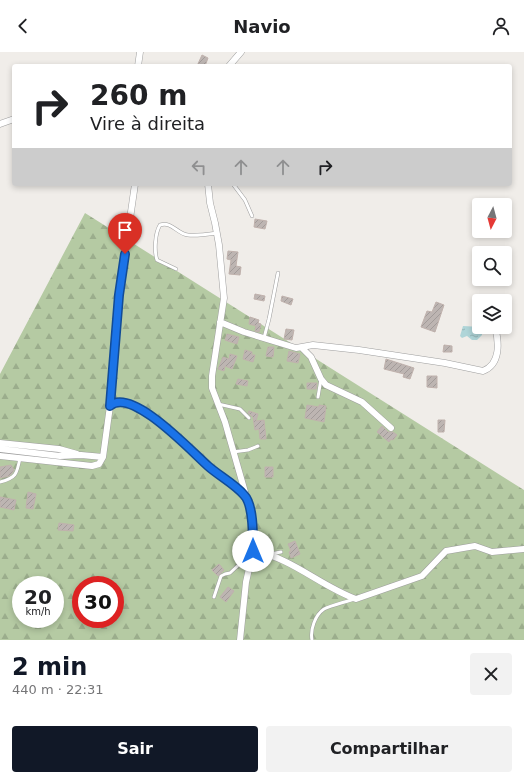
<!DOCTYPE html>
<html lang="pt">
<meta charset="utf-8">
<style>
body{margin:0;font-family:"DejaVu Sans",sans-serif;background:#f2f2f2;color:#202124;height:100vh;display:flex;flex-direction:column;font-size:15px;white-space:nowrap}
*{box-sizing:border-box;margin:0}
p{font-size:13px;color:#757577}
.icon{flex:none;width:22px;height:22px;fill:none;stroke:currentColor;stroke-width:2;stroke-linecap:round;stroke-linejoin:round}
.map{position:relative;height:588px;overflow:hidden}
.side{display:flex;flex-direction:column;background:#fff;flex:1}
.side>*{flex:none}
.top-card{position:absolute;left:12px;top:12px;width:500px;height:122px;border-radius:4px;box-shadow:0 2px 6px #0003;background:#fff;color:#202124;overflow:hidden}
.needle{width:26px;rotate:186deg}
.controls{position:absolute;left:472px;top:146px;display:grid;gap:8px}
.controls a{display:grid;place-items:center;width:40px;height:40px;border-radius:4px;background:#fff;box-shadow:0 2px 6px #0003;font-size:20px}
.speed{position:absolute;left:12px;top:524px;display:flex;gap:8px;font-size:20px;font-weight:700;text-align:center}
.speed>*{display:grid;place-content:center;width:52px;height:52px;border-radius:50%;background:#fff;box-shadow:0 2px 6px #0003;line-height:1}
.speed small{font-size:10px;font-weight:400}
.speed .limit{border:6px solid #d22;background:#fff;color:#111}
.pin{position:absolute;display:grid;place-items:center;width:34px;height:34px;color:#fff;margin:-41px -17px;border-radius:50% 50% 50% 0;rotate:-45deg;box-shadow:0 0 4px #0007}
.pin .icon{rotate:45deg}
.me{position:absolute;width:44px;margin:-22px;rotate:0deg;stroke-linejoin:round;filter:drop-shadow(0 0 3px #0008)}
.turn{display:flex;align-items:center;gap:14px;height:84px;padding:0 12px;font-size:18px}
.turn .icon{width:52px;height:52px;stroke-width:2.5}
.turn b{display:block;font-size:28px;line-height:34px}
.lanes{display:flex;align-items:center;height:38px;padding:0 12px;background:#0003;justify-content:center;gap:20px;direction:ltr}
.lanes .off{opacity:.35}
.round{display:grid;place-items:center;flex:none;width:42px;height:42px;border-radius:4px;background:#f2f2f2}
.overview{display:flex;align-items:center;justify-content:space-between;height:68px;padding:0 12px}
h1{font-size:24px;font-weight:700;line-height:30px;color:#111827}
.cta{display:flex;gap:8px;margin-top:auto;padding:8px 12px}
.cta a{flex:1;height:46px;border-radius:4px;background:#111827;color:#fff;font-size:16px;font-weight:700;line-height:46px;text-align:center}
.cta a+a{background:#f2f2f2;color:#202124}
header{display:flex;justify-content:space-between;align-items:center;height:52px;padding:0 12px;background:#fff;font-size:18px;font-weight:700}
.map>svg:first-child{display:block}
</style>
<header><svg class="icon" aria-label="back" viewBox="0 0 24 24"><path d="M15 5l-7 7 7 7"/></svg>Navio<svg class="icon" aria-label="person" viewBox="0 0 24 24"><circle cx="12" cy="8" r="4"/><path d="M4 21q1-7 8-7t8 7"/></svg></header>
<div class="map">
<svg width="524" height="588" viewBox="0 0 524 588">
<defs>
<pattern id="forest-firs" width="22" height="20" patternUnits="userSpaceOnUse"><rect width="22" height="20" fill="#b5caa3"/><path d="M5 1l3.5 6h-7zM16 11l3.5 6h-7z" fill="#9bad8c"/></pattern>
<pattern id="water-ripples" width="26" height="14" patternUnits="userSpaceOnUse"><rect width="26" height="14" fill="#afd5d8"/><path d="M2 4q2-2 4 0t4 0M15 11q2-2 4 0t4 0" fill="none" stroke="#96b7b9"/></pattern>
<pattern id="building-hatch" width="6" height="6" patternUnits="userSpaceOnUse"><rect width="6" height="6" fill="#bdb5b2"/><path d="M-1 1l2-2M0 6l6-6M5 7l2-2" fill="none" stroke="#a29b99"/></pattern>
</defs>
<rect width="100%" height="100%" fill="#f0ede9"/>
<!-- forest -->
<path fill="url(#forest-firs)" fill-rule="evenodd" d="M85,161L524,438V588H0V322ZM21,533H55V567H21ZM81,533H115V567H81Z"/>
<!-- water -->
<path fill="url(#water-ripples)" d="M463,274L481,275L482,277V283L477,288H472L467,284L462,286L460,284Z"/>
<!-- building -->
<path fill="url(#building-hatch)" stroke="#c0b2ad" d="M202,3L208,6L205,14H197Z
M255,167L267,169L265,177L254,175Z
M228,199L238,200L236,214L241,215L240,223L229,222L231,208L227,207Z
M255,242L265,244L264,249L254,247Z
M282,244L293,247L291,253L281,249Z
M436,250L444,253L435,280L421,275L427,259L432,260Z
M250,265L259,268L258,271L261,272L259,280L255,279L256,274L249,272Z
M286,277L294,278L292,288L284,287Z
M227,282L239,285L237,292L225,288Z
M444,293L452,294V300H443Z
M268,295H274L273,305L266,304Z
M245,298L252,300V303H255L253,310L243,307Z
M289,299L300,302L298,311L287,309Z
M230,302L237,304L232,317L225,314L224,319L218,317L223,305L229,307Z
M386,307L414,316L410,327L403,325L404,322L384,317Z
M427,324H437V336L427,335Z
M238,327L248,329L247,334L236,332Z
M307,331H317L316,337H307Z
M307,353L319,355V353L326,354L324,370L305,366Z
M249,359L258,362L256,369L264,368L266,387H260L259,377L255,378L253,365L248,361Z
M438,368H445L444,380H438Z
M382,374L388,380H393L397,383L393,388L391,387L389,390L377,380Z
M11,413L14,418L12,421L9,424L0,426V415Z
M265,415H273V425H265Z
M28,440L36,442L33,457L26,456Z
M0,445L16,448L14,458L0,455Z
M59,471L74,473L73,479L58,478Z
M295,489L300,502L291,506L289,500L291,499L288,492Z
M219,512L224,518L218,524L212,518Z
M228,535L234,539L226,550L220,545Z"/>
<g fill="none" stroke-linecap="round" stroke-linejoin="round">
<defs>
<path id="lane" d="M233,132L245,148L252,164
M176,217L157,208C154,199 155,181 160,173C172,169 177,182 188,183C195,184 210,182 217,181
M264,286L269,267L278,221
M318,345L321,327
M218,352L240,357L249,366
M233,400L248,398L258,394
M0,430C16,426 17,422 20,406
M270,502L281,500
M214,545L221,524L225,522L230,521L245,507L251,506
M312,588C310,578 315,563 324,557C332,553 346,550 354,547"/>
<path id="street" d="M138,14L140,0
M229,14L241,0
M0,72L14,67
M208,132L210,151L215,171L219,193L224,246L212,324V336L225,370L249,454L253,479V499L246,530L240,588
M220,270L244,280L296,296L313,293L359,298L445,311L483,319C501,312 499,290 495,275
M302,296L311,305L321,327L326,333L362,350L391,376
M110,354C131,334 188,397 204,411C217,422 231,432 245,443
M0,391L59,397L77,402
M0,397L60,404L81,403L103,405
M0,404L92,414L99,412L103,405L110,354L119,243L135,132
M253,499C291,505 320,534 356,547L422,524L446,499L475,494L492,500L524,497"/>
</defs>
<!-- lane casing -->
<use href="#lane" stroke="#9e9e9e" stroke-width="4"/>
<!-- street casing -->
<use href="#street" stroke="#9e9e9e" stroke-width="7"/>
<!-- lane -->
<use href="#lane" stroke="#fff" stroke-width="3"/>
<!-- street -->
<use href="#street" stroke="#fff" stroke-width="6"/>
</g>
<g fill="none" stroke-linecap="round" stroke-linejoin="round">
<defs>
<path id="route" d="M125,202L119,243L110,354C131,334 192,400 208,414C218,423 236,433 244,443C254,453 253,485 253,499"/>
</defs>
<!-- route casing -->
<use href="#route" stroke="#114b97" stroke-width="10"/>
<!-- route -->
<use href="#route" stroke="#1a73e8" stroke-width="7"/>
</g>
</svg>
<div class="controls">
<a><svg class="needle" viewBox="-14 -14 28 28"><path d="M0-13l5 13h-10z" fill="#e53935"/><path d="M0 13l5-13h-10z" fill="#757577"/></svg></a>
<a><svg class="icon" aria-label="search" viewBox="0 0 24 24"><circle cx="10" cy="10" r="6"/><path d="M15 15l6 6"/></svg></a>
<a><svg class="icon" aria-label="layers" viewBox="0 0 24 24"><path d="M12 4l9 5-9 5-9-5zM3 14l9 5 9-5"/></svg></a>
</div>
<div class="speed"><div>20<small>km/h</small></div><div class="limit">30</div></div>
<div class="pin" style="left:125px;top:202px;background:#d93025"><svg class="icon" aria-label="arrive" viewBox="0 0 24 24"><path d="M6 21V4h12l-3 4 3 4H6"/></svg></div>
<svg class="me" style="left:253px;top:499px" viewBox="-20 -20 40 40"><circle r="19" fill="#fff"/><path d="M0-13L10 11 0 6-10 11z" fill="#1a73e8"/></svg>
<div class="top-card">
<div class="turn"><svg class="icon" aria-label="right" viewBox="0 0 24 24"><path d="M7 20v-9h11M14 6l5 5-5 5"/></svg><div><b>260 m</b>Vire à direita</div></div>
<div class="lanes"><svg class="icon off" aria-label="left" viewBox="0 0 24 24"><path d="M17 20v-9H6M10 6l-5 5 5 5"/></svg><svg class="icon off" aria-label="ahead" viewBox="0 0 24 24"><path d="M12 20V5M6 11l6-6 6 6"/></svg><svg class="icon off" aria-label="ahead" viewBox="0 0 24 24"><path d="M12 20V5M6 11l6-6 6 6"/></svg><svg class="icon" aria-label="right" viewBox="0 0 24 24"><path d="M7 20v-9h11M14 6l5 5-5 5"/></svg></div>
</div>
</div>
<section class="side">
<div class="overview"><div><h1>2 min</h1><p>440 m · 22:31</p></div><a class="round"><svg class="icon" aria-label="close" viewBox="0 0 24 24"><path d="M6 6l12 12M18 6L6 18"/></svg></a></div>
<div class="cta"><a>Sair</a><a>Compartilhar</a></div>
</section>
